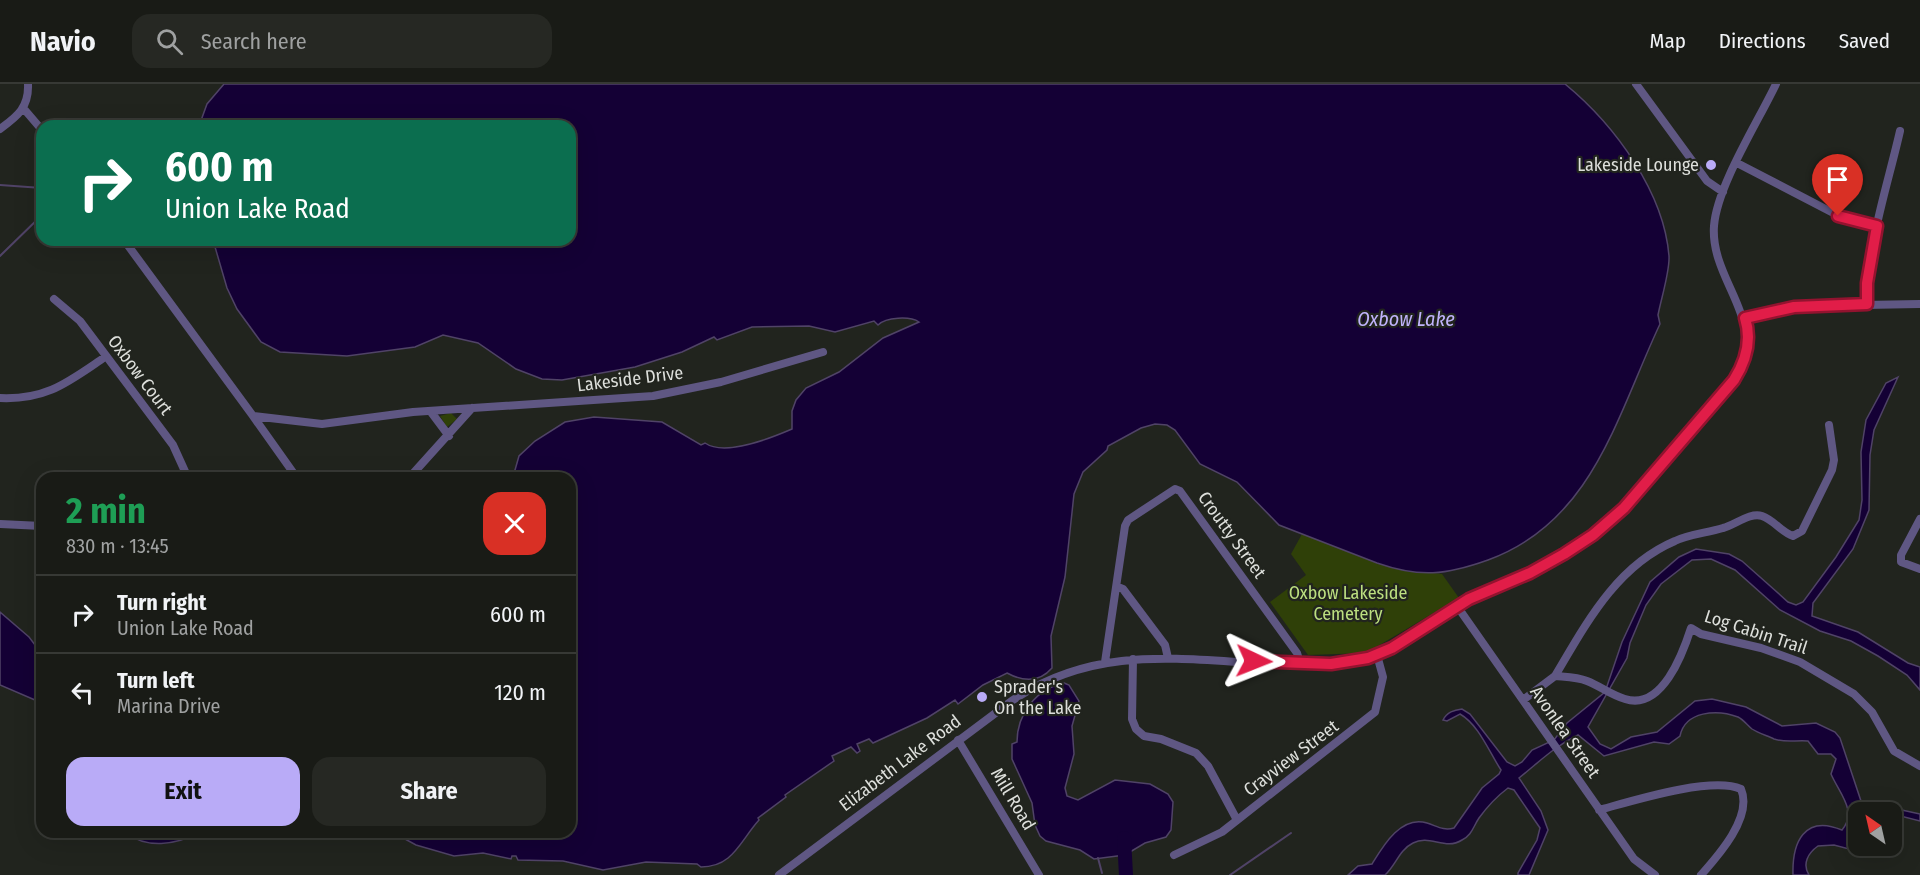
<!DOCTYPE html>
<meta charset="utf-8">
<style>
body{margin:0;font-family:"Fira Sans Condensed",sans-serif;background:#262823;color:#f1f3f6;height:100vh;display:flex;flex-direction:column;font-size:22px;white-space:nowrap}
*{box-sizing:border-box;margin:0}
p{font-size:20px;color:#9fa1a1}
.icon{flex:none;width:33px;height:33px;fill:none;stroke:currentColor;stroke-width:2;stroke-linecap:round;stroke-linejoin:round}
.map{position:relative;flex:1;overflow:hidden}
.drawer{position:absolute;left:36px;top:388px;width:540px;height:366px;display:flex;flex-direction:column;background:#191b16;border-radius:18px;box-shadow:0 6px 24px #0002,0 0 0 2px #373935}
.drawer>*{flex:none}
.hud{position:absolute;left:36px;top:36px;width:540px;height:126px;border-radius:18px;box-shadow:0 6px 24px #0002,0 0 0 2px #373935;background:#0b6e4f;color:#fff;overflow:hidden}
.needle{width:39px;rotate:326deg}
.controls{position:absolute;left:1848px;top:718px;display:grid;gap:12px}
.controls a{display:grid;place-items:center;width:54px;height:54px;border-radius:12px;background:#191b16;box-shadow:0 6px 24px #0002,0 0 0 2px #373935;font-size:30px}
.pin{position:absolute;display:grid;place-items:center;width:51px;height:51px;color:#fff;margin:-62px -26px;border-radius:50% 50% 50% 0;rotate:-45deg;box-shadow:0 0 6px #0007}
.pin .icon{rotate:45deg}
.me{position:absolute;width:66px;margin:-33px;rotate:92deg;stroke-linejoin:round;filter:drop-shadow(0 0 4px #0008)}
.turn{display:flex;align-items:center;gap:21px;height:126px;padding:0 30px;font-size:27px}
.turn .icon{width:78px;height:78px;stroke-width:2.5}
.turn b{display:block;font-size:42px;line-height:51px}
.round{display:grid;place-items:center;flex:none;width:63px;height:63px;border-radius:18px;background:#262823}
.head{display:flex;align-items:center;justify-content:space-between;height:102px;padding:0 30px}
h1{font-size:36px;font-weight:700;line-height:45px;color:#1e9e55}
.button{display:flex;gap:12px;margin-top:auto;padding:12px 30px}
.button a{flex:1;height:69px;border-radius:18px;background:#b9abf7;color:#111;font-size:24px;font-weight:700;line-height:69px;text-align:center}
.button a+a{background:#262823;color:#f1f3f6}
ul{padding:0;list-style:none}
li{display:flex;align-items:center;gap:18px;height:78px;padding:0 30px;border-top:2px solid #373935}
li div{flex:1}
li b{display:block;font-size:22px}
li em{font-style:normal}
header{display:flex;align-items:center;gap:36px;box-sizing:border-box;height:84px;padding:0 30px;background:#191b16;border-bottom:2px solid #373935}
header strong{font-size:28px}
nav{display:flex;gap:33px;margin-inline-start:auto;font-size:21px}
.search{width:420px;height:54px;background:#262823;display:flex;align-items:center;gap:15px;box-sizing:border-box;padding:0 21px;border-radius:18px;color:#9fa1a1;font-size:22px}
.map>svg:first-child{display:block}
</style>
<header>
<strong>Navio</strong>
<div class="search"><svg class="icon" aria-label="search" viewBox="0 0 24 24"><circle cx="10" cy="10" r="6"/><path d="M15 15l6 6"/></svg>Search here</div>
<nav><a>Map</a><a>Directions</a><a>Saved</a></nav>
</header>
<div class="map">
<svg width="1920" height="791" viewBox="0 0 1920 791">
<rect width="100%" height="100%" fill="#21241e"/>
<!-- green -->
<path fill="#2f4008" d="M451,329L457,335L447,343L440,332Z
M1302,450L1392,484L1442,490L1459,514L1366,569L1308,571L1270,518L1306,491L1291,470Z"/>
<!-- water -->
<path fill="#140035" stroke="#504367" stroke-width="1.5" d="M224,0H1565C1616,42 1664,109 1669,172C1670,187 1661,215 1658,231L1660,240C1617,331 1593,438 1488,476C1446,491 1420,494 1377,479L1279,441L1237,398L1200,380L1175,346L1167,341L1155,340L1141,344L1108,362L1107,366L1083,388L1074,410L1065,493L1051,552L1052,584C1039,599 1022,597 1007,589L983,601L958,620L955,616L927,634L873,659L869,655L857,660L860,667L857,669L851,663L832,672L834,677L785,711L786,713L758,734L759,736C740,757 733,783 701,783L697,780L646,778L603,786L563,777L518,776L516,772H512L511,775L483,769L454,772L416,761L394,749L570,748V394H506L515,386L519,372L535,357L565,338L594,333L662,338L701,361L705,359C725,373 771,354 792,345V327L796,316L806,304L839,288L883,254L919,238C910,232 886,233 878,241L874,237L835,248L809,242L752,243L717,256L714,253L682,268L635,283L562,296L542,295L516,285L478,259L443,251L415,263L347,272L280,268L261,258L237,225L227,204L213,156H570V42H199L207,20Z
M1898,293L1874,346L1870,371L1869,426L1853,465L1813,519L1812,532L1858,548L1908,579L1920,583V606L1907,591L1878,572L1851,557L1820,547L1780,526L1735,486L1711,475L1692,476L1661,500L1646,521L1630,559L1627,574L1588,643L1600,660L1611,665L1631,653L1657,648L1695,617L1712,615L1746,623L1782,642L1816,639L1835,648L1840,654L1861,717L1920,730V737L1885,728L1858,729V760L1849,765L1834,761L1818,762C1808,769 1802,780 1809,791H1793C1792,759 1804,730 1842,746C1858,727 1839,709 1831,690L1836,675L1831,670H1818L1808,657C1795,656 1786,659 1774,655C1768,652 1758,649 1752,645C1747,641 1744,636 1738,633C1717,625 1685,627 1680,652L1669,660L1654,658L1604,672L1578,651C1555,662 1539,678 1519,694L1541,727L1548,746L1529,791H1518V789L1537,756L1540,744L1514,706L1508,704C1496,713 1487,723 1479,734C1473,743 1472,751 1462,756C1445,767 1430,750 1413,759C1399,766 1396,781 1385,791H1348L1358,782L1372,780C1383,762 1401,731 1427,739C1437,742 1443,747 1454,744L1482,704L1499,690L1501,686C1489,668 1479,641 1460,630L1447,637L1443,636C1447,628 1454,626 1462,625L1470,630L1507,678L1515,682L1522,678L1532,666L1554,656L1567,639L1605,608L1622,558L1650,498L1679,473L1696,465L1729,470L1742,477L1788,518L1796,521L1803,518L1836,473L1859,436L1862,416L1861,368L1866,336L1886,299Z
M0,528L29,553L42,570V619L0,601Z
M1064,599L1069,601L1079,617L1072,642L1074,670L1065,704L1067,712L1078,716L1115,696L1150,700L1168,710L1173,718L1171,746L1166,753L1145,759L1125,771L1094,775L1080,766L1046,757L1040,752L1035,741L1032,719L1012,675V660L1017,658C1017,630 1036,605 1064,599Z
M126,749H198C175,761 147,765 126,749Z"/>
<g fill="none" stroke-linecap="round" stroke-linejoin="round">
<!-- stream -->
<path stroke="#504367" stroke-width="2" d="M0,101L42,104
M0,172L42,131
M1098,774L1102,789
M1230,791L1291,749"/>
<!-- river -->
<path stroke="#140035" stroke-width="14" d="M1124,754L1126,791"/>
<!-- minor -->
<path stroke="#5f5783" stroke-width="8" d="M1636,0L1707,97L1723,108
M24,25L42,46
M0,45C18,32 29,23 28,0
M1737,79L1841,133L1877,142
M124,156L253,332L322,340L413,328L653,312L721,298L823,268
M54,215L80,237L173,361L188,394
M1867,220C1867,161 1887,104 1900,47
M1745,234L1808,222L1920,220
M0,314C47,316 68,298 105,273
M431,328L449,352
M253,332L297,394
M409,394L472,324
M1920,435L1901,471V478L1920,485
M0,440L42,442
M1118,503L1123,505L1165,561L1168,574
M1457,522L1634,775L1655,791
M1133,575L1132,635L1136,645L1144,652L1161,655L1196,669L1208,682L1237,736
M1105,578L1125,442L1128,436L1175,405L1180,407L1297,569L1300,579
M1555,592C1586,540 1616,482 1675,457C1690,450 1707,449 1723,444C1735,441 1750,428 1762,432C1774,436 1781,448 1793,452L1802,447L1832,386L1834,376L1829,341
M1523,616L1555,592C1565,593 1577,593 1587,597C1600,602 1611,611 1625,615C1662,627 1683,569 1691,544L1701,550L1761,564L1800,578L1854,610L1872,628L1894,667L1920,682
M958,656L1039,791
M1599,726C1632,717 1711,692 1741,705C1753,733 1718,772 1701,791
M1174,771L1222,748L1375,628L1383,593L1377,571
M779,791L1013,616C1122,543 1234,592 1352,578C1392,573 1424,541 1458,522C1493,501 1532,489 1567,468C1617,437 1652,392 1691,348C1707,330 1726,312 1738,290C1768,237 1710,196 1714,142C1717,102 1758,38 1776,0"/>
</g>
<g fill="none" stroke-linecap="round" stroke-linejoin="round">
<defs>
<path id="route" d="M1254,577L1331,580L1368,574L1392,564L1469,515L1530,489L1564,470L1593,451L1624,424L1734,296C1746,277 1752,256 1745,234L1794,223L1867,220V199L1877,142L1838,132"/>
</defs>
<!-- route casing -->
<use href="#route" stroke="#92132f" stroke-width="15"/>
<!-- route -->
<use href="#route" stroke="#e11d48" stroke-width="10"/>
</g>
<!-- markers -->
<g fill="#b9abf7" stroke="#21241e" stroke-width="2">
<circle cx="1711" cy="81" r="6"/>
<circle cx="982" cy="613" r="6"/>
</g>
<g text-anchor="middle" stroke-width="4.5" stroke-linejoin="round" paint-order="stroke">
<!-- poi labels -->
<g font-size="18" fill="#dddfdb" stroke="#21241e" text-anchor="end">
<text x="1699" y="87">Lakeside Lounge</text>
<text x="994" y="609" text-anchor="start">Sprader's<tspan x="994" dy="21">On the Lake</tspan></text>
</g>
<!-- street labels -->
<g font-size="18" fill="#dddfdb" stroke="#21241e">
<text transform="translate(140 291) rotate(53)" y="6">Oxbow Court</text>
<text transform="translate(630 295) rotate(-7)" y="6">Lakeside Drive</text>
<text transform="translate(1232 451) rotate(54)" y="6">Croutty Street</text>
<text transform="translate(1756 548) rotate(18)" y="6">Log Cabin Trail</text>
<text transform="translate(1565 648) rotate(55)" y="6">Avonlea Street</text>
<text transform="translate(1291 674) rotate(-37)" y="6">Crayview Street</text>
<text transform="translate(900 679) rotate(-37)" y="6">Elizabeth Lake Road</text>
<text transform="translate(1013 715) rotate(59)" y="6">Mill Road</text>
</g>
<!-- park labels -->
<g font-size="18" fill="#bcdf80" stroke="#21241e">
<text x="1348" y="515">Oxbow Lakeside<tspan x="1348" dy="21">Cemetery</tspan></text>
</g>
<!-- water labels -->
<g font-size="20" font-style="italic" fill="#c0b3fb" stroke="#21241e">
<text x="1406" y="242">Oxbow Lake</text>
</g>
</g>
</svg>
<div class="controls">
<a><svg class="needle" viewBox="-14 -14 28 28"><path d="M0-13l5 13h-10z" fill="#e53935"/><path d="M0 13l5-13h-10z" fill="#9fa1a1"/></svg></a>
</div>
<div class="pin" style="left:1838px;top:132px;background:#d93025"><svg class="icon" aria-label="arrive" viewBox="0 0 24 24"><path d="M6 21V4h12l-3 4 3 4H6"/></svg></div>
<svg class="me" style="left:1254px;top:577px" viewBox="-20 -20 40 40"><path d="M0-17L14 15 0 8-14 15z" fill="#e11d48" stroke="#fff" stroke-width="4"/></svg>
<div class="hud">
<div class="turn"><svg class="icon" aria-label="right" viewBox="0 0 24 24"><path d="M7 20v-9h11M14 6l5 5-5 5"/></svg><div><b>600 m</b>Union Lake Road</div></div>
</div>
<section class="drawer">
<div class="head"><div><h1>2 min</h1><p>830 m · 13:45</p></div><a class="round" style="background:#d93025;color:#fff"><svg class="icon" aria-label="close" viewBox="0 0 24 24"><path d="M6 6l12 12M18 6L6 18"/></svg></a></div>
<ul>
<li><svg class="icon" aria-label="right" viewBox="0 0 24 24"><path d="M7 20v-9h11M14 6l5 5-5 5"/></svg><div><b>Turn right</b><p>Union Lake Road</p></div><em>600 m</em></li>
<li><svg class="icon" aria-label="left" viewBox="0 0 24 24"><path d="M17 20v-9H6M10 6l-5 5 5 5"/></svg><div><b>Turn left</b><p>Marina Drive</p></div><em>120 m</em></li>
</ul>
<div class="button"><a>Exit</a><a>Share</a></div>
</section>
</div>
